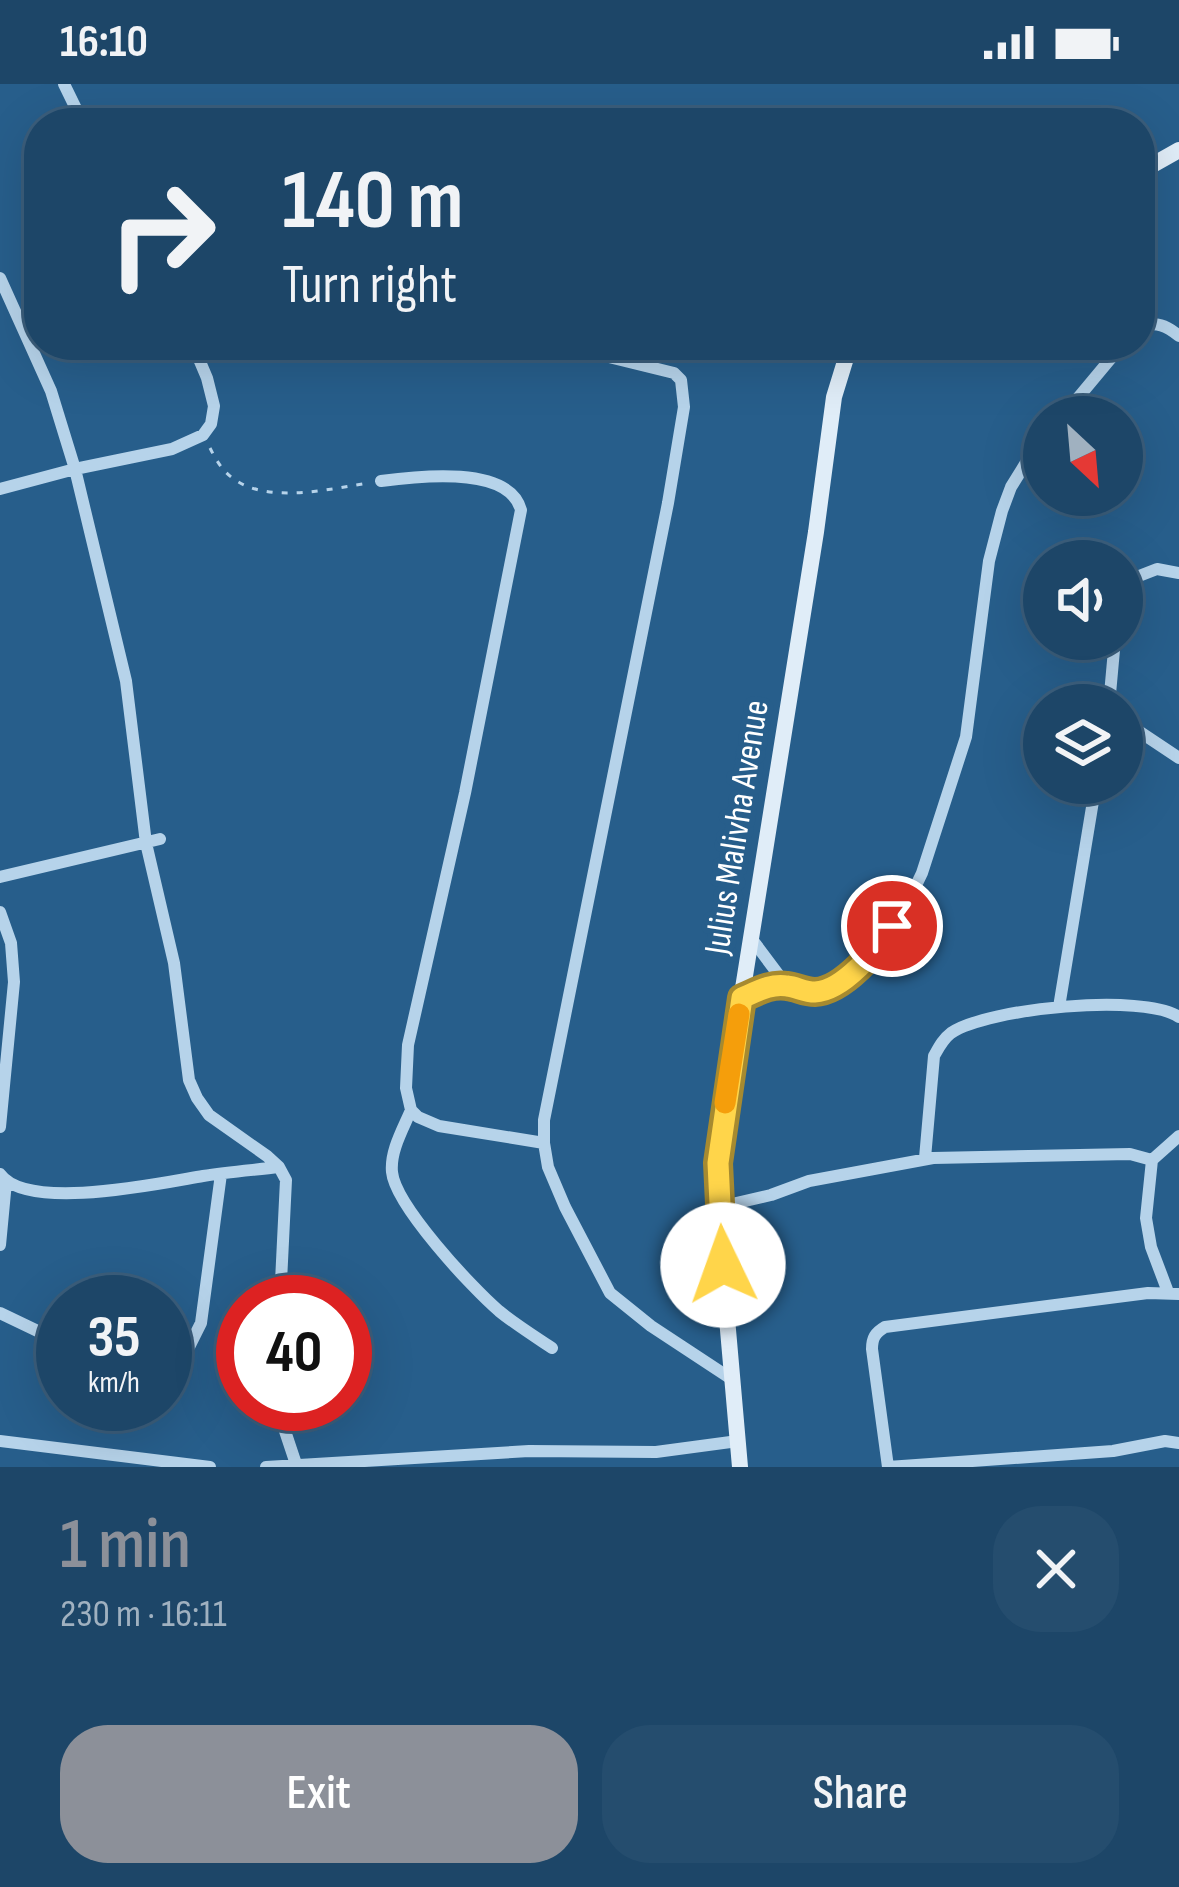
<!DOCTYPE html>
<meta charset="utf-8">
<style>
body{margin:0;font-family:"Sofia Sans Condensed",sans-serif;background:#254d6e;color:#f1f3f6;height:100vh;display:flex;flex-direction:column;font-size:45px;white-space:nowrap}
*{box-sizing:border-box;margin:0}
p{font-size:39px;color:#a0b1c0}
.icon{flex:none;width:66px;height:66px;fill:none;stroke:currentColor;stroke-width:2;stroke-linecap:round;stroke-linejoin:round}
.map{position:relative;height:1383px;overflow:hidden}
.sheet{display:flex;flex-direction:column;background:#1d4668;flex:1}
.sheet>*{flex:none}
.top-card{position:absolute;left:24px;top:24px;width:1131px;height:252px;border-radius:48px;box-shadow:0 12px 48px #0002,0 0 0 3px #3b5e7c;background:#1d4668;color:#f1f3f6;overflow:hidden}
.needle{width:78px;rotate:154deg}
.buttons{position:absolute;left:1023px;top:312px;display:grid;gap:24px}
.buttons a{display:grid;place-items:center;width:120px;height:120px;border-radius:50%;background:#1d4668;box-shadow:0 12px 48px #0002,0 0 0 3px #3b5e7c;font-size:60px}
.speed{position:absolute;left:36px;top:1191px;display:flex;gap:24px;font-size:60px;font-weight:700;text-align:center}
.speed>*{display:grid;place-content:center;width:156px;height:156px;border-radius:50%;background:#1d4668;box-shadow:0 12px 48px #0002,0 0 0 3px #3b5e7c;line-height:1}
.speed small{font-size:30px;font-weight:400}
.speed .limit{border:18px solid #d22;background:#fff;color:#111}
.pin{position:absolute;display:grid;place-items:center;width:102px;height:102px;color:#fff;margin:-51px;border:6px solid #fff;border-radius:50%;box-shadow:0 3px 12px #0007}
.me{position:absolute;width:132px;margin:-66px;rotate:357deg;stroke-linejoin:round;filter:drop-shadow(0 0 9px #0008)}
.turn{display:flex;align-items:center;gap:42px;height:252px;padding:0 60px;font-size:54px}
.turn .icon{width:156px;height:156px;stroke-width:2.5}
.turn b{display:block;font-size:84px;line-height:102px}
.round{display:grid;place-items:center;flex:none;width:126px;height:126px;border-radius:48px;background:#254d6e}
.summary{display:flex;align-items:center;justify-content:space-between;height:204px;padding:0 60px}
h1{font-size:72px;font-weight:600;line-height:90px;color:#8c9099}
.button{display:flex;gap:24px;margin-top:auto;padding:24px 60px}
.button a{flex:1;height:138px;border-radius:48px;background:#8c9099;color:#fff;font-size:48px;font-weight:600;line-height:138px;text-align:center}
.button a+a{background:#254d6e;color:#f1f3f6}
.status{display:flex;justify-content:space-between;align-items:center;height:84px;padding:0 60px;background:#1d4668;direction:ltr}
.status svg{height:33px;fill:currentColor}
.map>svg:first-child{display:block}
</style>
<div class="status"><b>16:10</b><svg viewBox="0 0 49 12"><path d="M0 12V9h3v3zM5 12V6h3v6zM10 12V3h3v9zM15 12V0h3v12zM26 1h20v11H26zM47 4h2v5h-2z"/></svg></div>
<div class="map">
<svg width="1179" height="1383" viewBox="0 0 1179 1383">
<rect width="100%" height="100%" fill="#275e8b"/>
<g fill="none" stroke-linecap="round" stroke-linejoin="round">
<!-- path -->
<path stroke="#b6d3ea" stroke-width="3" stroke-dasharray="6 9" stroke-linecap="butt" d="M210,364C216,376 223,388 234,395C268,420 330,405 368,399"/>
<!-- street -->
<path stroke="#b6d3ea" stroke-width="12" d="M64,0L83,39
M0,194L51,307L75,385L126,597L146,759L174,879L189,996L197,1014L209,1031L267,1072L279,1083L286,1096L280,1218
M1140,242C1157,238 1166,241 1179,252
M560,261L674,289L681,296L684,323L668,419L544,1036V1059L548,1083L565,1123L610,1209L651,1242L733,1296
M1062,333L1122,261
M381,397C418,392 509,381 521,426L465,709L408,961L406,1004L411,1026L418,1033L439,1042L544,1059
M0,405L75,385L172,365L203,351L211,340L214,322L207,294L193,261
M1122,521L1139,492L1157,485L1179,489
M1109,621L1115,555
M1122,636L1179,674
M0,793L160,755
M0,828L11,859L14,898L0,1043
M751,854L787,902L804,907L821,908L838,900L877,866L910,814L922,789L966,653L989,477L1002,427L1011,403L1027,377L1044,355
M742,914L771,902H787
M1059,923L1096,699
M411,1026C403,1045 390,1067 392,1088C395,1121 472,1204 499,1227C515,1240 534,1252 552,1264
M925,1074L934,972C939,963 943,955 951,949C987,924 1144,909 1179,933
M1152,1076L1179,1052
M0,1090C27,1128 161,1099 203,1092C228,1088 254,1086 279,1083
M719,1123L771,1111L809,1097L933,1074L1130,1070L1152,1076L1146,1134L1151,1163L1168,1208
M0,1161L6,1098
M0,1229L48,1252L63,1254
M165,1263L188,1265L201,1239L221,1090
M281,1320L282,1338L296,1380
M0,1357L210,1383
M266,1383L529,1367L656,1368L738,1357
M888,1383L872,1265C872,1254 875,1249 885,1243L1148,1209L1179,1210
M888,1383L1113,1367L1165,1357L1179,1359"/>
<!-- secondary -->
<path stroke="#e0edf8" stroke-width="16" d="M1140,88L1179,66
M740,1383L719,1143L718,1079L724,1023L816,448L834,313L850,261"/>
</g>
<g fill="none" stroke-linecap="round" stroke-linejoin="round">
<defs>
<path id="route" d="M723,1181L718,1079L742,914C756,908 771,899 787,902C797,903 804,908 815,908C843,907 878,865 892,842"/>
</defs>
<!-- route casing -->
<use href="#route" stroke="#a68a30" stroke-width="30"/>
<!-- route -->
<use href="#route" stroke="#ffd54a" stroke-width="21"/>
<!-- slow -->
<path stroke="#f59e0b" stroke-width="21" d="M725,1019L739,930"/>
</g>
<g text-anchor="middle" stroke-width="12" stroke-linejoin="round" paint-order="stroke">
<!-- street labels -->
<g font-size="36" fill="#fff" stroke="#275e8b">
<text transform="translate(735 743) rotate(-81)" y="13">Julius Malivha Avenue</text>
</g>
</g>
</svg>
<div class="buttons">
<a><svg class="needle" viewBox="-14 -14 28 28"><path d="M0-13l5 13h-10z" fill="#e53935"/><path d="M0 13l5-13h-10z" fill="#a0b1c0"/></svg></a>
<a><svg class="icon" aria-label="sound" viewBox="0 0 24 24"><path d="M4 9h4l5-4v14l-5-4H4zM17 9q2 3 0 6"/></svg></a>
<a><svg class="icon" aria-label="layers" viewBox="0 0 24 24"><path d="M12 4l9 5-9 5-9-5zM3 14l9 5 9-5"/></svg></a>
</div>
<div class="speed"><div>35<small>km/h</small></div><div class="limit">40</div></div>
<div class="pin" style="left:892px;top:842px;background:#d93025"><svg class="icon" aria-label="arrive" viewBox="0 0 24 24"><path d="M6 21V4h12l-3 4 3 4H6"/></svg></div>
<svg class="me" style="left:723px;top:1181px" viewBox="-20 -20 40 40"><circle r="19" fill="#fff"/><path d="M0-13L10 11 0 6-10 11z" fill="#ffd54a"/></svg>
<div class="top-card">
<div class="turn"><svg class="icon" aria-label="right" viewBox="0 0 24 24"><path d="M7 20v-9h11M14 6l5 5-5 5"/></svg><div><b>140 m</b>Turn right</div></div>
</div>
</div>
<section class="sheet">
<div class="summary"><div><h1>1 min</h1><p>230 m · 16:11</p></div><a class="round"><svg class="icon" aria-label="close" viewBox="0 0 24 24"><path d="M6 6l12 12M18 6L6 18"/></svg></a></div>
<div class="button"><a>Exit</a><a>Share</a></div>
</section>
